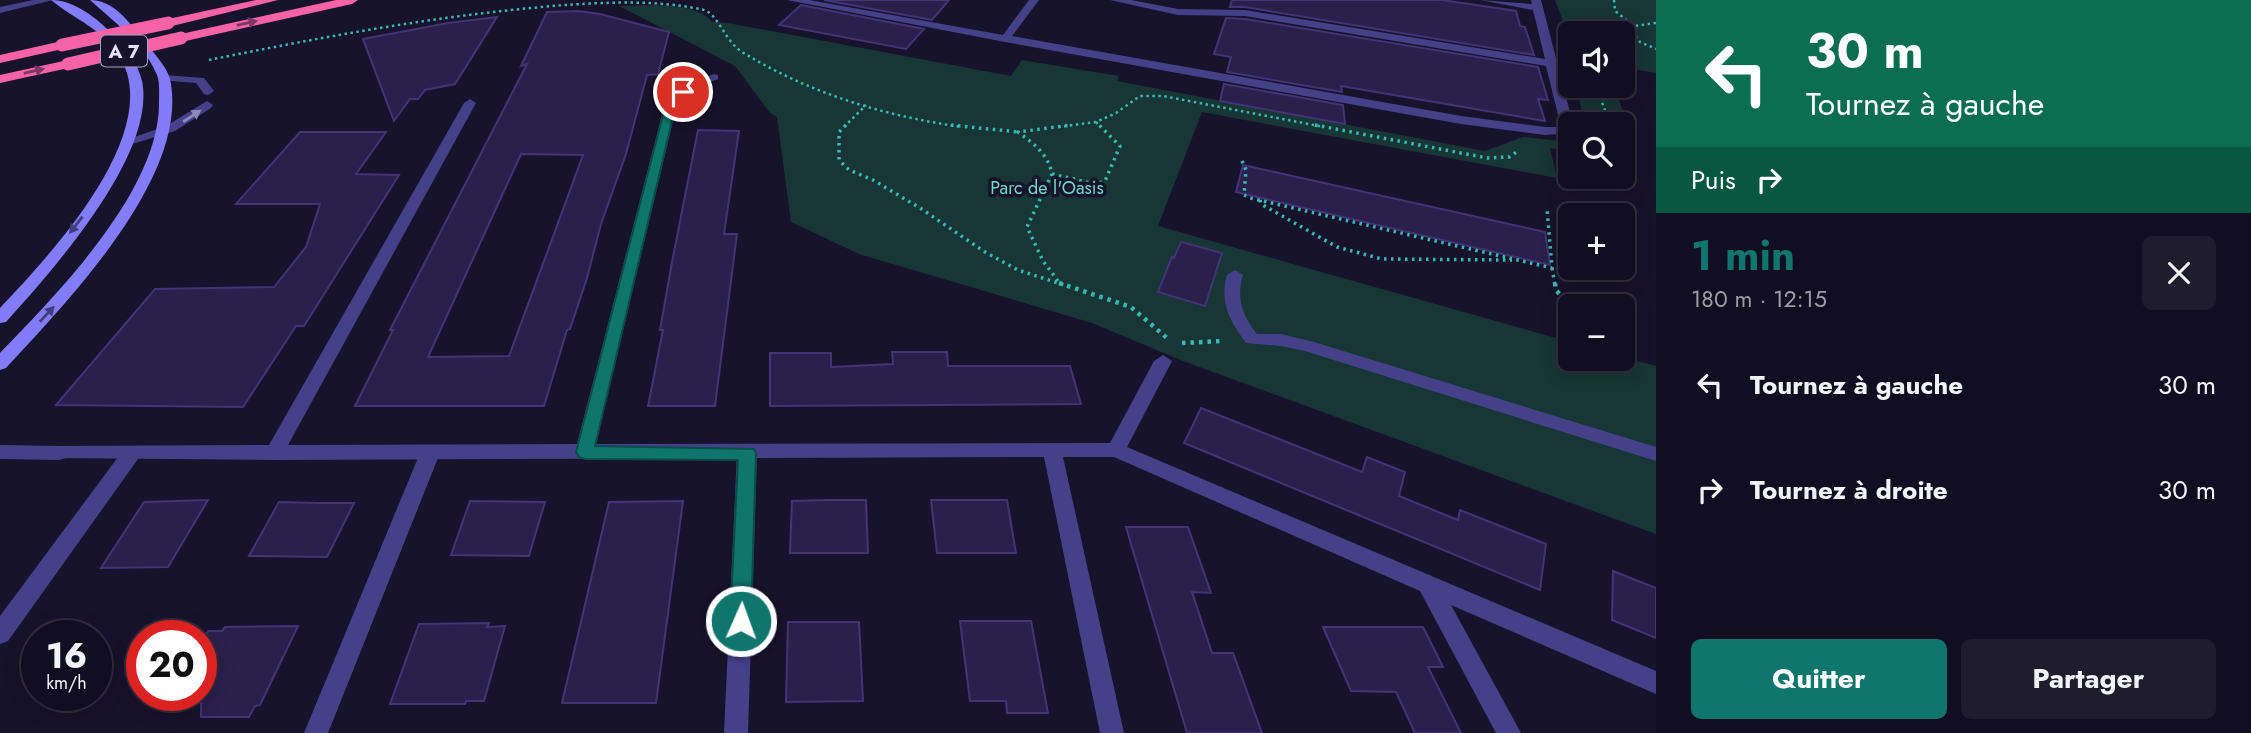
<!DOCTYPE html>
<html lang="fr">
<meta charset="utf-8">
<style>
body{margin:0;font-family:Jost,sans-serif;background:#1f1c2e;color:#f1f3f6;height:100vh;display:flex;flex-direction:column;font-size:26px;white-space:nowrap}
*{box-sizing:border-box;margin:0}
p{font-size:23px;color:#9c9ca5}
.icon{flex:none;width:38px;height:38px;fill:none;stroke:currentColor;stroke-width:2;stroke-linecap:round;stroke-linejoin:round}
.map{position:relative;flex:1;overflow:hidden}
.panel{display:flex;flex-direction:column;background:#120e21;width:595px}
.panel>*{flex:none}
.hud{background:#0b6e4f;color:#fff;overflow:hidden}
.tools{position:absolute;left:1558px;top:21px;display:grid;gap:14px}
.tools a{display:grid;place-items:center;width:77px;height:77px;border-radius:10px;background:#120e21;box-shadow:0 4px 18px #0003,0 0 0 2px #312e3f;font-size:35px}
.speed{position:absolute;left:21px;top:620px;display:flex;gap:14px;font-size:35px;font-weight:700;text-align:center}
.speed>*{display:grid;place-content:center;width:91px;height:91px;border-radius:50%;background:#120e21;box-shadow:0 4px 18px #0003,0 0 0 2px #312e3f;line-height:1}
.speed small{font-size:18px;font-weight:400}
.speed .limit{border:10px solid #d22;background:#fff;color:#111}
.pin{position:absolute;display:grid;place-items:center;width:60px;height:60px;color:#fff;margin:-30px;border:4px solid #fff;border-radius:50%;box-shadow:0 2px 7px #0007}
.me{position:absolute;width:77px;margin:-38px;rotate:2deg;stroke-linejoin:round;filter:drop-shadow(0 0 5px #0008)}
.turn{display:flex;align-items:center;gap:24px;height:147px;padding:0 35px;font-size:32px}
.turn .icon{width:91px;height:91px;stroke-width:2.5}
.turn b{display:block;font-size:49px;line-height:60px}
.then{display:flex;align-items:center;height:66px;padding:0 35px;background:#0003;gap:14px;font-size:26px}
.round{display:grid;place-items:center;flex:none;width:74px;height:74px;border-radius:10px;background:#1f1c2e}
.headline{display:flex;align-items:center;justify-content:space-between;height:119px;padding:0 35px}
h1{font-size:42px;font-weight:700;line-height:52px;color:#0f766e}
.primary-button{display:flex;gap:14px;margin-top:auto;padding:14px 35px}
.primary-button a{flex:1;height:80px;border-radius:10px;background:#0f766e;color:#fff;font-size:28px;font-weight:700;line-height:80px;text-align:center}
.primary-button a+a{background:#1f1c2e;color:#f1f3f6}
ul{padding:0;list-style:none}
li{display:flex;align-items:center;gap:21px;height:105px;padding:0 35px}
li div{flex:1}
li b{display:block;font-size:26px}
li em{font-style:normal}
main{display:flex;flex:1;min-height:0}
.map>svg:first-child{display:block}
</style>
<main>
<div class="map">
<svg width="1656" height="733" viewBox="0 0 1656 733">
<rect width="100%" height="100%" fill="#18132c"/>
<!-- green -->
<path fill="#173635" d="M1555,0H1656V73L1622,67V33H1570V39Z
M619,6C646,6 694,0 712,22L728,23L1011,76L1022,60L1119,76L1117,81L1485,151L1523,137L1570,142V151L1550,148L1557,178L1202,112L1158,226L1570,342V359H1622V357L1656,366V534L1183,361L1092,323L859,254L791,222L777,117L770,113L735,66Z
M1576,86H1614L1630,131L1622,142V124H1585Z"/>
<!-- building -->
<path fill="#2a204c" stroke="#423476" stroke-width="2" fill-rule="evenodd" d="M824,0H949L932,20Z
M1232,0H1442L1516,11L1520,26L1525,27L1534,55L1245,7H1230Z
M801,5L924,29L906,49L779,25Z
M578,11L600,14L669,32L658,74L647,75L626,154L601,224L587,278L570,329L567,330L544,406H355L393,330H390L527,64L521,66L547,12ZM521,154L583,155L509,356L428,357Z
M497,17L455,84L425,90L418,99H410L394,121L363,39L448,23Z
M1226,18L1245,19L1538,67L1548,100L1538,99L1545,121L1341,86L1342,92L1227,72L1231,57L1214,54Z
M1224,84L1343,105L1345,124L1220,101Z
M698,130L739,131L724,234H737L715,406H648L663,330H660L672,262Z
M300,132H386L356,174L399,175L304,326H296L243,407L56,405L155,289L274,287L306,247L320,204H236Z
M1243,165L1545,232L1550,265L1236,192Z
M1181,242L1222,253L1205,306L1158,292L1172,257L1174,258Z
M892,352H947L948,366H1070L1081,404L770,406V353H831V367L893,364Z
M1201,408L1362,472L1367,457L1405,472L1399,496L1458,520L1460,510L1546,544L1540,590L1184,443Z
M208,500L168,567L101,568L144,502Z
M829,500H866L868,553H790L792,501Z
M931,500H1007L1016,553H937Z
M470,501L545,502L529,556L451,555Z
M683,501L656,703H562L609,502Z
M279,502L318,503H354L327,557L249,556Z
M1126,527H1188L1211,593L1192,592L1212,653H1233L1262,733H1187Z
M1613,571L1656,588V638L1612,620Z
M960,621H1031L1048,713H1007L1006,701H970Z
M788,622H859L863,701L786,702Z
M489,623L487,627L505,626L484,701H466L465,704H390L419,624Z
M298,626L260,705L255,706L249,717H201V643L208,631H222L225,627Z
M1323,627H1423L1443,667H1428L1461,733H1415L1396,692L1351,691Z"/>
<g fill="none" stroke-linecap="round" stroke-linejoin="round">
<!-- path-far2 -->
<path stroke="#38b9b4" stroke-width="2.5" stroke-dasharray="2.5 3.5" stroke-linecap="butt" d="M1614,0L1615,11L1634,26
M1656,23L1634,26L1630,30L1640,42L1656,49
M1622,46L1640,42
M209,60C327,36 446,14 566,5C610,2 661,0 704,10C718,14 724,40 742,52C809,93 884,116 962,127
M1596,86L1610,124
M1096,122L1101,127
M844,127L866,105
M1058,127L1096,122L1116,113L1140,96H1163L1324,127"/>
<!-- path-far1 -->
<path stroke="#38b9b4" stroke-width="3.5" stroke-dasharray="2.5 4.5" stroke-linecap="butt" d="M846,125L839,132V160L849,170L873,180L920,208L985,252L1018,270L1064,285
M951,125L1018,132
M1315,125L1487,158L1509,157L1518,151
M1242,161L1246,170L1244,195L1250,198L1552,268L1547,208
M1052,174L1095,184L1105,181L1120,146L1099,125
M1260,200L1261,204L1337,247L1382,259L1512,260
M1552,268L1555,285
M1058,281L1043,261L1027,227L1052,174C1048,154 1034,144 1018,132L1071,125"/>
<!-- path -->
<path stroke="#38b9b4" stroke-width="4.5" stroke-dasharray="3.5 5" stroke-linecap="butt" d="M1059,283L1131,307L1167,338
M1555,283L1556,290L1570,306
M1182,343L1222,341"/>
<!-- service -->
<path fill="#454188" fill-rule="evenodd" d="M787,0H809L1003,35L1029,0H1039L1012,36L1461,116L1545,127H1561L1546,66L1245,16L1178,15L1110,0H1131L1178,9L1245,10L1545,59L1533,10L1480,0L1532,4L1531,0H1541L1573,124H1570V133L1545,135L1461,124L1005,42Z
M164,75L204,78L214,91L208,95L204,94L196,83L160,80L158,78Z
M207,101L213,105L211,108L175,131L129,145L123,141L166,126Z
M0,445L59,446L66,448L69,453L66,458L59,460L0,459Z
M430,446L437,448L440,453L328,733H304L420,453L423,448Z
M747,446L754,448L757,453L748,733H724L737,453L740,448Z
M131,447L138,449L141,454L138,459L8,641L0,644V616L124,449Z"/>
<!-- pedestrian -->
<path fill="#454188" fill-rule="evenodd" d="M1235,270L1243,275C1236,298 1242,315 1257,334H1281L1314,342L1656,447V461L1305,351L1281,346L1246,343C1230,322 1219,302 1227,275Z"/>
<!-- minor -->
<path fill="#454188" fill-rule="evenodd" d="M33,0H53L0,13V7Z
M714,74L718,75V79L700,86L677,104L596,444L1110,443L1154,361L1163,355L1172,361L1127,447L1656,671V694L1451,605L1521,733H1496L1420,591L1114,457H1063L1124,733H1100L1044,457L274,460L52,458L49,453L52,448L59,446L269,445L464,103L470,99L476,103L288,445L577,444L665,103L692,82Z"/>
<!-- secondary -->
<path fill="#827cf8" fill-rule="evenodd" d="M51,0C75,0 98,19 114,36C126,48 138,64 142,81C157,154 52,271 6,322L0,323V308C49,256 165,133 120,57C102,28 75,20 51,0Z
M90,0C114,0 129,22 143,40C152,51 166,65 170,79C191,175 66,303 6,368L0,370V353C57,294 161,189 159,101C159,93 160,83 157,75C144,43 114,22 90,0Z"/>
<!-- motorway -->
<path fill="#f662a6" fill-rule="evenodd" d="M256,0H278L168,27L162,23L168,19Z
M336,0H358L352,4L181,42L175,38L181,34Z
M62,41L67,42V48L0,63V55Z
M68,60L75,64L73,67L0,83V75Z"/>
<!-- motorway-bridge -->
<path stroke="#f662a6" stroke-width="13" d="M62,45L168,23
M68,64L181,38"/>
</g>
<!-- one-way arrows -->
<defs><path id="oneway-solid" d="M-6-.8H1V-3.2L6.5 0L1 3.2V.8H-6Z" transform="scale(1.75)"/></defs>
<g fill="#7c3763">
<use href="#oneway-solid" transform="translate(247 23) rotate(-13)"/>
<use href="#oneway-solid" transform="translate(34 71) rotate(-13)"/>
</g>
<use fill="#8d89bd" href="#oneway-solid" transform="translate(192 116) rotate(-33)"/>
<g fill="#423d7e">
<use href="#oneway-solid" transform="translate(76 225) rotate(128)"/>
<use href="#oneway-solid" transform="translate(47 314) rotate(-47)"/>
</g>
<!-- route -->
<path fill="#0f766e" stroke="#0a4d48" stroke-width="2" d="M683,89L689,92L676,104L595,446L754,449L756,453L751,621L748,628L741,630L733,628L730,621L738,460L585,459L579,457L576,452L666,103Z"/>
<g text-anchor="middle" stroke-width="7" stroke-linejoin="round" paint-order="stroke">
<!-- far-park labels -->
<g font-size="18" fill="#6edbc2" stroke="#18132c">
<text x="1047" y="194">Parc de l'Oasis</text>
</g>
<!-- shield labels -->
<rect fill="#18132c" stroke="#a7a2be" stroke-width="2" x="101" y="35.5" width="46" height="31" rx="5"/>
<g font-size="19" font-weight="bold" fill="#e4e0fd">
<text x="124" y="58">A 7</text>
</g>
</g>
</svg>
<div class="tools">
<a><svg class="icon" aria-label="sound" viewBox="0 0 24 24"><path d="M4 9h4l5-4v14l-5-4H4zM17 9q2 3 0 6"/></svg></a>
<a><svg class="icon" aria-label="search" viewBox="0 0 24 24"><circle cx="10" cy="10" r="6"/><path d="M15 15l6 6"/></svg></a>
<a>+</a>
<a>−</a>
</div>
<div class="speed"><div>16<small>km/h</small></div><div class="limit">20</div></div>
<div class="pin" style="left:683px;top:92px;background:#d93025"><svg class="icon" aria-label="arrive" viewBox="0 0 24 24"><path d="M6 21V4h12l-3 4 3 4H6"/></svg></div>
<svg class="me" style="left:741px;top:621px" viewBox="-20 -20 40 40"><circle r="17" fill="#0f766e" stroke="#fff" stroke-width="3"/><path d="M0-11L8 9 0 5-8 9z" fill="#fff"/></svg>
</div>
<section class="panel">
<div class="hud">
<div class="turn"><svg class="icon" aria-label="left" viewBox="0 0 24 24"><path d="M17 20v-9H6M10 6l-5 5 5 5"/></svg><div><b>30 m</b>Tournez à gauche</div></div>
<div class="then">Puis<svg class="icon" aria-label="right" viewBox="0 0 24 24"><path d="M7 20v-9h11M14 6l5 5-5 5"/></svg></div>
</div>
<div class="headline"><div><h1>1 min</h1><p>180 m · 12:15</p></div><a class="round"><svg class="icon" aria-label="close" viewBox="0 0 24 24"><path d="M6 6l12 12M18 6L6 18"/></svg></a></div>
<ul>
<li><svg class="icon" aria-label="left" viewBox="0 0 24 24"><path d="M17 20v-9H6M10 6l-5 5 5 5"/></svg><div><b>Tournez à gauche</b></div><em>30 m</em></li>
<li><svg class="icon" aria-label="right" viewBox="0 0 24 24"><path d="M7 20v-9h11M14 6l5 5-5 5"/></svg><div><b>Tournez à droite</b></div><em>30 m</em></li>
</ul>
<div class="primary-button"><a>Quitter</a><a>Partager</a></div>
</section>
</main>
